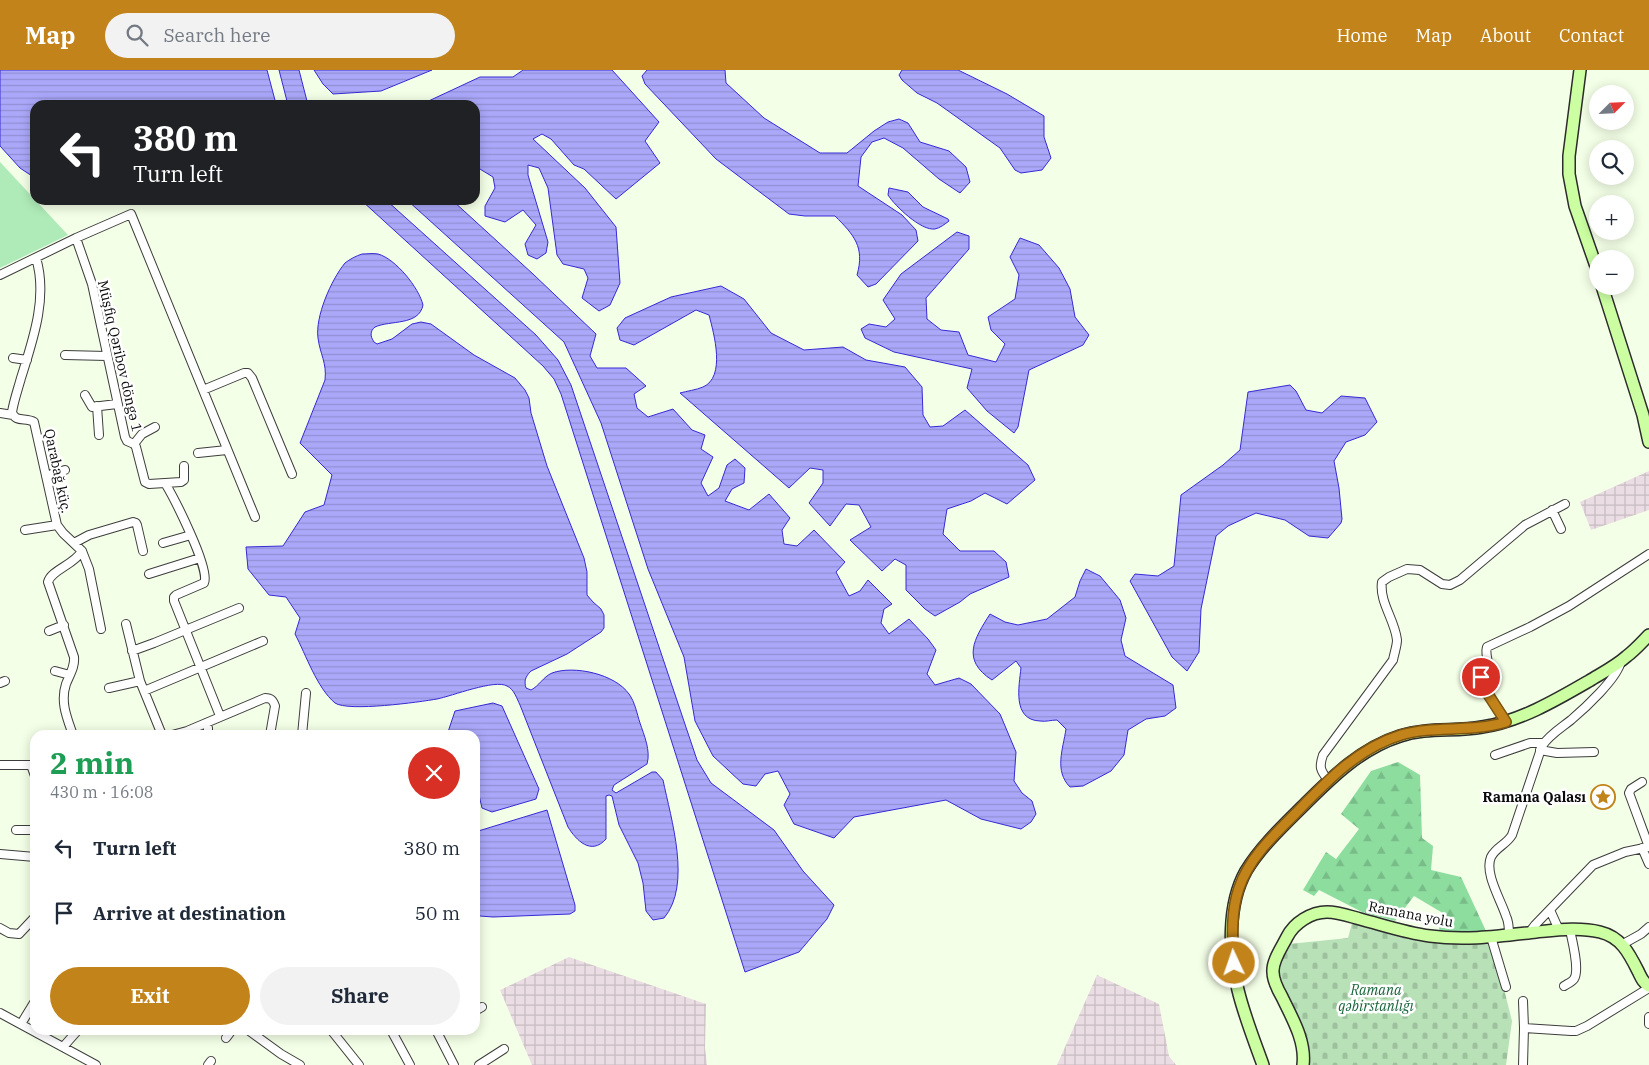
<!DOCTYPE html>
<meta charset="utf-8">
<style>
body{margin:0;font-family:"IBM Plex Serif",serif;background:#f2f2f3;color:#1f2937;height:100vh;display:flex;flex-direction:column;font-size:19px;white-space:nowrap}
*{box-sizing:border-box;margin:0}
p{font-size:16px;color:#747a83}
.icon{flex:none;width:28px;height:28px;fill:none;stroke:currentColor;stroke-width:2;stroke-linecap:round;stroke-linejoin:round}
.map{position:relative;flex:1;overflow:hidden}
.panel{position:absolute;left:30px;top:660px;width:450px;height:305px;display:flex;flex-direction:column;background:#fff;border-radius:15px;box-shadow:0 2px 12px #0003}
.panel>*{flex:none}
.hud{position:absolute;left:30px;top:30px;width:450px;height:105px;border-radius:15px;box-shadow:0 2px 12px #0003;background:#202124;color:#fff;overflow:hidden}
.needle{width:32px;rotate:66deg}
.tools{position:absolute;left:1589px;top:15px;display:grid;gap:10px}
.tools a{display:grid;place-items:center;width:45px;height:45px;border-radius:50%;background:#fff;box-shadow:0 2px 12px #0003;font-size:25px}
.pin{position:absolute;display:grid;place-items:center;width:42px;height:42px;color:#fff;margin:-21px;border:2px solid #fff;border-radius:50%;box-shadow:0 1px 5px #0007}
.me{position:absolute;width:55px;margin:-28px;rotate:357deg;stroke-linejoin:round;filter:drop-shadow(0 0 4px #0008)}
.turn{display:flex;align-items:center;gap:18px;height:105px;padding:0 20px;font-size:22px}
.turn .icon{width:65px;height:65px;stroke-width:2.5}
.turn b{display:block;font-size:35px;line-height:42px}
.round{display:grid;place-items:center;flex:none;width:52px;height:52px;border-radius:26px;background:#f2f2f3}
.overview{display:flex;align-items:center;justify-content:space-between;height:85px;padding:0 20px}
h1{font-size:30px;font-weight:800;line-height:38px;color:#1e9e55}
.button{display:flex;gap:10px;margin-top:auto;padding:10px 20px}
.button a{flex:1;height:58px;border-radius:30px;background:#c1831a;color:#fff;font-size:20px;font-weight:800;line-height:58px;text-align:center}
.button a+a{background:#f2f2f3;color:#1f2937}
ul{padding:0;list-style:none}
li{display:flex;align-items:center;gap:15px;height:65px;padding:0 20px}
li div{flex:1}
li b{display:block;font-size:19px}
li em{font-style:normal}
header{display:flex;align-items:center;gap:30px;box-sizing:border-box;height:70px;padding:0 25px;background:#c1831a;color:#fff}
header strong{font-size:24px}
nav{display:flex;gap:28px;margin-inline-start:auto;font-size:18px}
.search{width:350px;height:45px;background:#f2f2f3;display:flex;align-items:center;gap:12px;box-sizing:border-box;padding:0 18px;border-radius:28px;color:#747a83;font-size:19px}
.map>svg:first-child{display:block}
</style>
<header>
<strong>Map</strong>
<div class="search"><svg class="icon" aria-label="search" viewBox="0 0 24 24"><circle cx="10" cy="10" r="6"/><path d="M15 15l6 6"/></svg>Search here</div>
<nav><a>Home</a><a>Map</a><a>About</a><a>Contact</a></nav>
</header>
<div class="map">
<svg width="1649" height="995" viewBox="0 0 1649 995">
<defs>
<pattern id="industrial-grid" width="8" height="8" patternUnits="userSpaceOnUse" patternTransform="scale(1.25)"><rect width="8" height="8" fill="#eadde3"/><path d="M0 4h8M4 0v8" fill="none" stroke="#c7bcc1"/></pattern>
<pattern id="forest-firs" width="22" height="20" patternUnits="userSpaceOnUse" patternTransform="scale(1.25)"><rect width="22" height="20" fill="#8ddd9f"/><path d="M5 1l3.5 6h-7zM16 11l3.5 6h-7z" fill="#78bc88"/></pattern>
<pattern id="cemetery-stones" width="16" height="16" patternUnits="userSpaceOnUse" patternTransform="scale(1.25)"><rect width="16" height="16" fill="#b8e1b8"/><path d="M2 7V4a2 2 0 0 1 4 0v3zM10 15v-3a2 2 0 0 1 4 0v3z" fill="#9dc09d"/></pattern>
<pattern id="water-rules" width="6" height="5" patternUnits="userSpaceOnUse" patternTransform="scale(1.25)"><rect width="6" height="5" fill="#aba8fa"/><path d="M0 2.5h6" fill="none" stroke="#928fd5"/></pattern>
</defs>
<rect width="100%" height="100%" fill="#f4ffe7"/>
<!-- industrial -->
<path fill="url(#industrial-grid)" d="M1649,401V440L1591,460L1580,432Z
M569,887L706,934L705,978L707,995H532L500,920Z
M1097,905L1159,934L1169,986L1176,995H1057Z"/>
<!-- forest -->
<path fill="url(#forest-firs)" d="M1398,692L1420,705L1422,768L1433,776L1431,800L1461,807L1486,861L1465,863L1439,862L1441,842L1414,826L1395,851L1362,842L1319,820L1314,826L1303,820L1326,782L1336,789L1359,759L1341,744L1371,701Z"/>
<!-- cemetery -->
<path fill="url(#cemetery-stones)" d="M1352,853L1440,874L1488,873L1504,919L1512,951L1506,995H1307L1277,902L1289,874L1348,868Z"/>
<!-- park -->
<path fill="#afebb8" d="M0,92L68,165L0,198Z"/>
<!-- water -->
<path fill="url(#water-rules)" stroke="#362ad6" d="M0,0H267L276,34L35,35V108L20,98L0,76Z
M279,0H299L308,35H288Z
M314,0H432L381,21L333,24L323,14Z
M523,0H612L659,52L645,71L660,93L616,129L584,99L574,95L551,69L542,64L533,69L585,118L616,157L620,213L610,235L599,241L582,228L588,208L584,199L563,194L557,185L548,118L539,98L528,95V105L548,172L546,183L537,189L528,185L525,174L536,155L523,140L505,152L485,146V136L495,118L493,107L475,96V35H420L480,7H513Z
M647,0H725L726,13L764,48L820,83H847L874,61L888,52L899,49L908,53L920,72L949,81L966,97L970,112L960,123L939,109L903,78L884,68L872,72L861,87L858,116L902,145L916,160L918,171L876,214L868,217L857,205C865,177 854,165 835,146H805L789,144L716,89L645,14L642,6Z
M902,0H958L1007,24L1044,46V67L1051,88L1042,100L1021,103L1015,100L1000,78L937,33L917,23L902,10L899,5Z
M889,118L908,122L923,137L948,149L949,151C945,154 940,158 935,159C921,161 895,136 888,125Z
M361,130H386L536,265L558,290L571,315L697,690L711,713L774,760L803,801L834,835L827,849L799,882L745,902L561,324L554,309L543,296Z
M407,130H452L533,204L596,264L590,286L597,298H626L646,316L634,324L637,338L648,347L673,339L692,360L705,365L701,379L713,387L701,413L708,426L719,418L727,395L735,389L745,398L744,413L732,419L725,431L749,440L769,424L790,448L782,460L784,474L797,476L814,460L845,492L836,502L849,526L860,521L868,510L892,534L884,539L881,553L889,564L909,549L928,569L936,580L927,604L935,615L959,608L971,614L1000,644L1016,682L1014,711L1022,723L1032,731L1036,744L1031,752L1021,759L981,749L946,730L854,747L834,768L794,754L784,735L790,724L778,701L765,704L756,716L743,714L713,686L695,651L684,587L648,499L601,353L564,272Z
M957,162L969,166V179L926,228L927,249L941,260L959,262L968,285L996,292L1005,274L991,260L988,247L1015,229L1019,205L1010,187L1020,168L1039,175L1059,198L1070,219L1075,247L1089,265L1083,275L1029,300L1018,357L1014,363L987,341L967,318L972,299L894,282L865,268L861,259L869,254L886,257L895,249L883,230L901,204Z
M362,184C367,184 373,183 378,184C396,189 419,218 423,235C419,256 390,250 375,257C370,261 370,266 374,272L377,274L392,269L412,254L421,252L431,254L474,285L515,308L525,320L529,328L531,343L547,396L584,488L587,502V525L593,532L601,539L604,545V558L601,562L567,584L531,601C525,607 524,611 526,618L531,620C539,616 543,607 552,603C574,595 615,604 629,624C635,632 637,644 640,653C644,665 651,681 647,694L614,715L612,720L616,723L652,702H656L663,710C671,749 692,815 664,848L653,850L646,841L643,813L638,793L619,755L612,726L609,725L606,726V769C591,786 576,770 568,757L520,635C517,629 514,619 507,616C495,609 452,626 437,629C420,632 348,642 335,633C317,618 306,585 295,564L300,548L286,527L269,525L248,499L246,477L283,476L305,442L324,435L332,405L300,373L325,310C327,293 320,284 318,268C315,247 331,210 345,193C350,189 356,186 362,184Z
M721,216L744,229L771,263L804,280L843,277L866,290L905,297L922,317L923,345L930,357L943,356L965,340L1028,395L1035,410L1007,434L985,423L971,431L947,439L943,464L960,481H994L1006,492L1009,507L970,524L960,532L935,546L925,539L906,520V495L895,489L882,501L850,470L871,457L859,435L846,434L830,456L809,433L823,413V400L810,398L789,418L680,323C687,321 696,320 703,317C726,307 714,264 709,245L696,240L634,275L620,270L617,258L625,248L671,227Z
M1290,315L1296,321L1306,340L1322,343L1341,326L1365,328L1377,352L1365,365L1346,372L1334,391L1339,418L1342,449L1341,453L1328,468L1309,466L1285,450L1256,443L1228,456L1216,466L1201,539L1199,582L1187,601L1172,587L1130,511L1135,504L1158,506L1174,496L1181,425L1223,395L1240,380L1248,322Z
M1086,499L1100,506L1120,530L1126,548L1121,570L1125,586L1173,615L1176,638L1165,646L1146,649L1128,660L1124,685L1111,701L1083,716L1070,717C1054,701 1063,679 1066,659L1057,650C1051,650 1046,652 1040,651C1012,650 1019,616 1021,598L1016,591L992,610C961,590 974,569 990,544L1005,552L1018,555L1047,549L1075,527L1080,511Z
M493,633L502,636L539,719L536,729L492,742L482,738L475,708V665H447L455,641Z
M547,740L575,835V841L570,844L493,847L480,846L475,842V762Z"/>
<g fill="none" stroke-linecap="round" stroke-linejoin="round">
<defs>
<path id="street" d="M76,168L92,214L125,367L127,371L134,374L136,377L145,412L149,414L165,413C174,428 211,500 204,513L176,525L174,527V531L220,646
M36,188C48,227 33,270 21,308C18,319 14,330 12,342C15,353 26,347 34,352L57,455L63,463L82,481C74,495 51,500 48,512L74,587C75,597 70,604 66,614C60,632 67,648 73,665
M0,205L76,168L131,144L255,447
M65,285L107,286
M13,288L27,290
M203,320L244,303H248L252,308L292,404
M85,325L92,337L117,334
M97,336L99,365
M0,343L13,345
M134,374L142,364L155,357
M198,383L227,380
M46,406L65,400
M165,413L181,412L184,410V396
M1552,440L1561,459
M25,460L57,455
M74,473L89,465L133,452L136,453L137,455L143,481
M163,473L191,465
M82,481L89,499L101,559
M149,504L200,488
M126,554L140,611L162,665
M49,561L64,555
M132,581L154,573L239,538
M55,601L70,605
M0,613L5,611
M109,618L140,611
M144,621L263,571
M1506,652L1480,610C1483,605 1488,602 1488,595C1488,588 1485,584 1487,577L1530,557L1569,536L1649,484
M206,653L208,658V665
M172,665L187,661L265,628C271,628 273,630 275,636L270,665
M302,665L306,623
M1540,680L1557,683L1594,682
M1495,685L1530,673H1544
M0,695H31L35,693
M31,695L35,706
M1328,710C1320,700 1319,697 1323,685L1393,590C1394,584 1397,576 1397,570C1395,550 1379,532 1382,512L1389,507L1407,499L1420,500L1442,514L1450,515L1460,510L1525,455L1565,434
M1642,712L1631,719L1629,723L1649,777
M16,760H35
M1642,778L1649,794
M0,784L35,787
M1550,840L1559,860
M0,858L9,863L19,864L35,847
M1531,863L1532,859L1535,855L1593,795L1625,782L1649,777
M1509,865C1509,858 1509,852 1506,846C1501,830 1484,803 1491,787C1496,777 1506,775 1512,765L1542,676C1549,665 1561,658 1571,650C1584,639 1618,608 1621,591
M1491,867L1506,917
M1623,874L1641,864L1649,857
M1564,916C1567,914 1572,912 1574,909C1580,900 1572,870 1570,860
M1523,931L1524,958L1571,961H1576L1587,956L1649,918
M475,941L482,937
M0,943L96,995
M1649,947V954
M21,954L35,931
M248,960L281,984L300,995
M331,960L359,995
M391,960L410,995
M436,960L454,995
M226,968L232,960
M63,977L78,960
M208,995L211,991
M479,995L504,979
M1523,995L1524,958"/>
<path id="secondary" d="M1580,0L1569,86V104L1575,136L1598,202
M1602,216L1643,345L1649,372
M1263,995C1254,970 1244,945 1238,920C1229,883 1227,835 1246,801C1261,776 1285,754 1306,733C1333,706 1362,678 1400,666C1427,657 1455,662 1482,657C1519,652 1558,629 1589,611C1602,603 1616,596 1627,586C1635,580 1642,572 1649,565
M1303,995C1306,971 1292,948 1282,927C1278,920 1273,911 1273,902C1272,891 1282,877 1287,867C1294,853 1311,842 1327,842C1338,842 1349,846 1360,849C1383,855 1406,863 1430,866C1466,871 1500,866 1536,862C1557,860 1579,857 1600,862C1621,867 1629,883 1638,901C1641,907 1643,913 1649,916"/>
</defs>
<!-- street casing -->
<use href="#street" stroke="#3d3d3d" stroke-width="10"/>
<!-- secondary casing -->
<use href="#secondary" stroke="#2c2c2c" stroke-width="14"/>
<!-- street -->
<use href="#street" stroke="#fff" stroke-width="8"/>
<!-- secondary -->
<use href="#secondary" stroke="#cbffa2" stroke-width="11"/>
</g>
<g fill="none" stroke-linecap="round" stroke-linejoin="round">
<defs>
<path id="route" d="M1234,893C1232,868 1231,841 1239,818C1249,788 1274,765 1296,743C1326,712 1358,678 1401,665C1435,655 1471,663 1506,652L1482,615L1480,610L1481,607"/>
</defs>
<!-- route casing -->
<use href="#route" stroke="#7d5511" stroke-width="12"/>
<!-- route -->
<use href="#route" stroke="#c1831a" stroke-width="9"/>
</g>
<!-- icons -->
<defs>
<symbol id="sight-ring" viewBox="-11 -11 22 22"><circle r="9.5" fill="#fff" stroke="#c1831a" stroke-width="1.5"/><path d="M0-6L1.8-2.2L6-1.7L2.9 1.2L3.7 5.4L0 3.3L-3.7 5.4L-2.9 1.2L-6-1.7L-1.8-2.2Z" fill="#c1831a"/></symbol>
</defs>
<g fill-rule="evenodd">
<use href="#sight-ring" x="1589" y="713" width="28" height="28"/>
</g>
<g text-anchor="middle" stroke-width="5" stroke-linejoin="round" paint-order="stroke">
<!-- street labels -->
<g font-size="14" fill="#0a0a0a" stroke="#fff">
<text transform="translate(120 286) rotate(77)" y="5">Müşfiq Qəribov döngə 1</text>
<text transform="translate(58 401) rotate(78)" y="5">Qarabağ küç.</text>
<text transform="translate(1411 844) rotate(11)" y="5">Ramana yolu</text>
</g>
<!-- poi labels -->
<g font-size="14" font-weight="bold" fill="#0a0a0a" stroke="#fff" text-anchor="end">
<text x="1586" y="732">Ramana Qalası</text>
</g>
<!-- park labels -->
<g font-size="14" font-style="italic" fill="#18643b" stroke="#fff">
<text x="1376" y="925">Ramana<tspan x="1376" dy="16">qəbirstanlığı</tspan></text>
</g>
</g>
</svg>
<div class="tools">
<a><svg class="needle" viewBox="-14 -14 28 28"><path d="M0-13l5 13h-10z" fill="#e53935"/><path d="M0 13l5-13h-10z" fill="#747a83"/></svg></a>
<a><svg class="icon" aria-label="search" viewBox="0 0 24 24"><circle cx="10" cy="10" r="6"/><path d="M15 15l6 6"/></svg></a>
<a>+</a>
<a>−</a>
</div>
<div class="pin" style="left:1481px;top:607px;background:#d93025"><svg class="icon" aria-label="arrive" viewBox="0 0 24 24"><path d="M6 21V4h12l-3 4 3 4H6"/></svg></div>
<svg class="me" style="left:1234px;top:893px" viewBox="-20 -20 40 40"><circle r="17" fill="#c1831a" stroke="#fff" stroke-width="3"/><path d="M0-11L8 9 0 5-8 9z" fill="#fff"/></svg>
<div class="hud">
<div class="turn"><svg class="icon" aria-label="left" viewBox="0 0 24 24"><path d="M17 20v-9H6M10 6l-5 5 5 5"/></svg><div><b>380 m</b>Turn left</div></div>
</div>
<section class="panel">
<div class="overview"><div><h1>2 min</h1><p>430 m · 16:08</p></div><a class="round" style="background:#d93025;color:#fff"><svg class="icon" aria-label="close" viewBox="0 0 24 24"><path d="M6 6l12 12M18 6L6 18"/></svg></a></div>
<ul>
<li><svg class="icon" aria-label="left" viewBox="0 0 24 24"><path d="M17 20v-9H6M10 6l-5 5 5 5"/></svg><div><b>Turn left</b></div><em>380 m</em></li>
<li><svg class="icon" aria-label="arrive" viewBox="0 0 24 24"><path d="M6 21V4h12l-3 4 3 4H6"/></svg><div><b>Arrive at destination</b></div><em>50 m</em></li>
</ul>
<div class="button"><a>Exit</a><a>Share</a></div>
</section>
</div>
